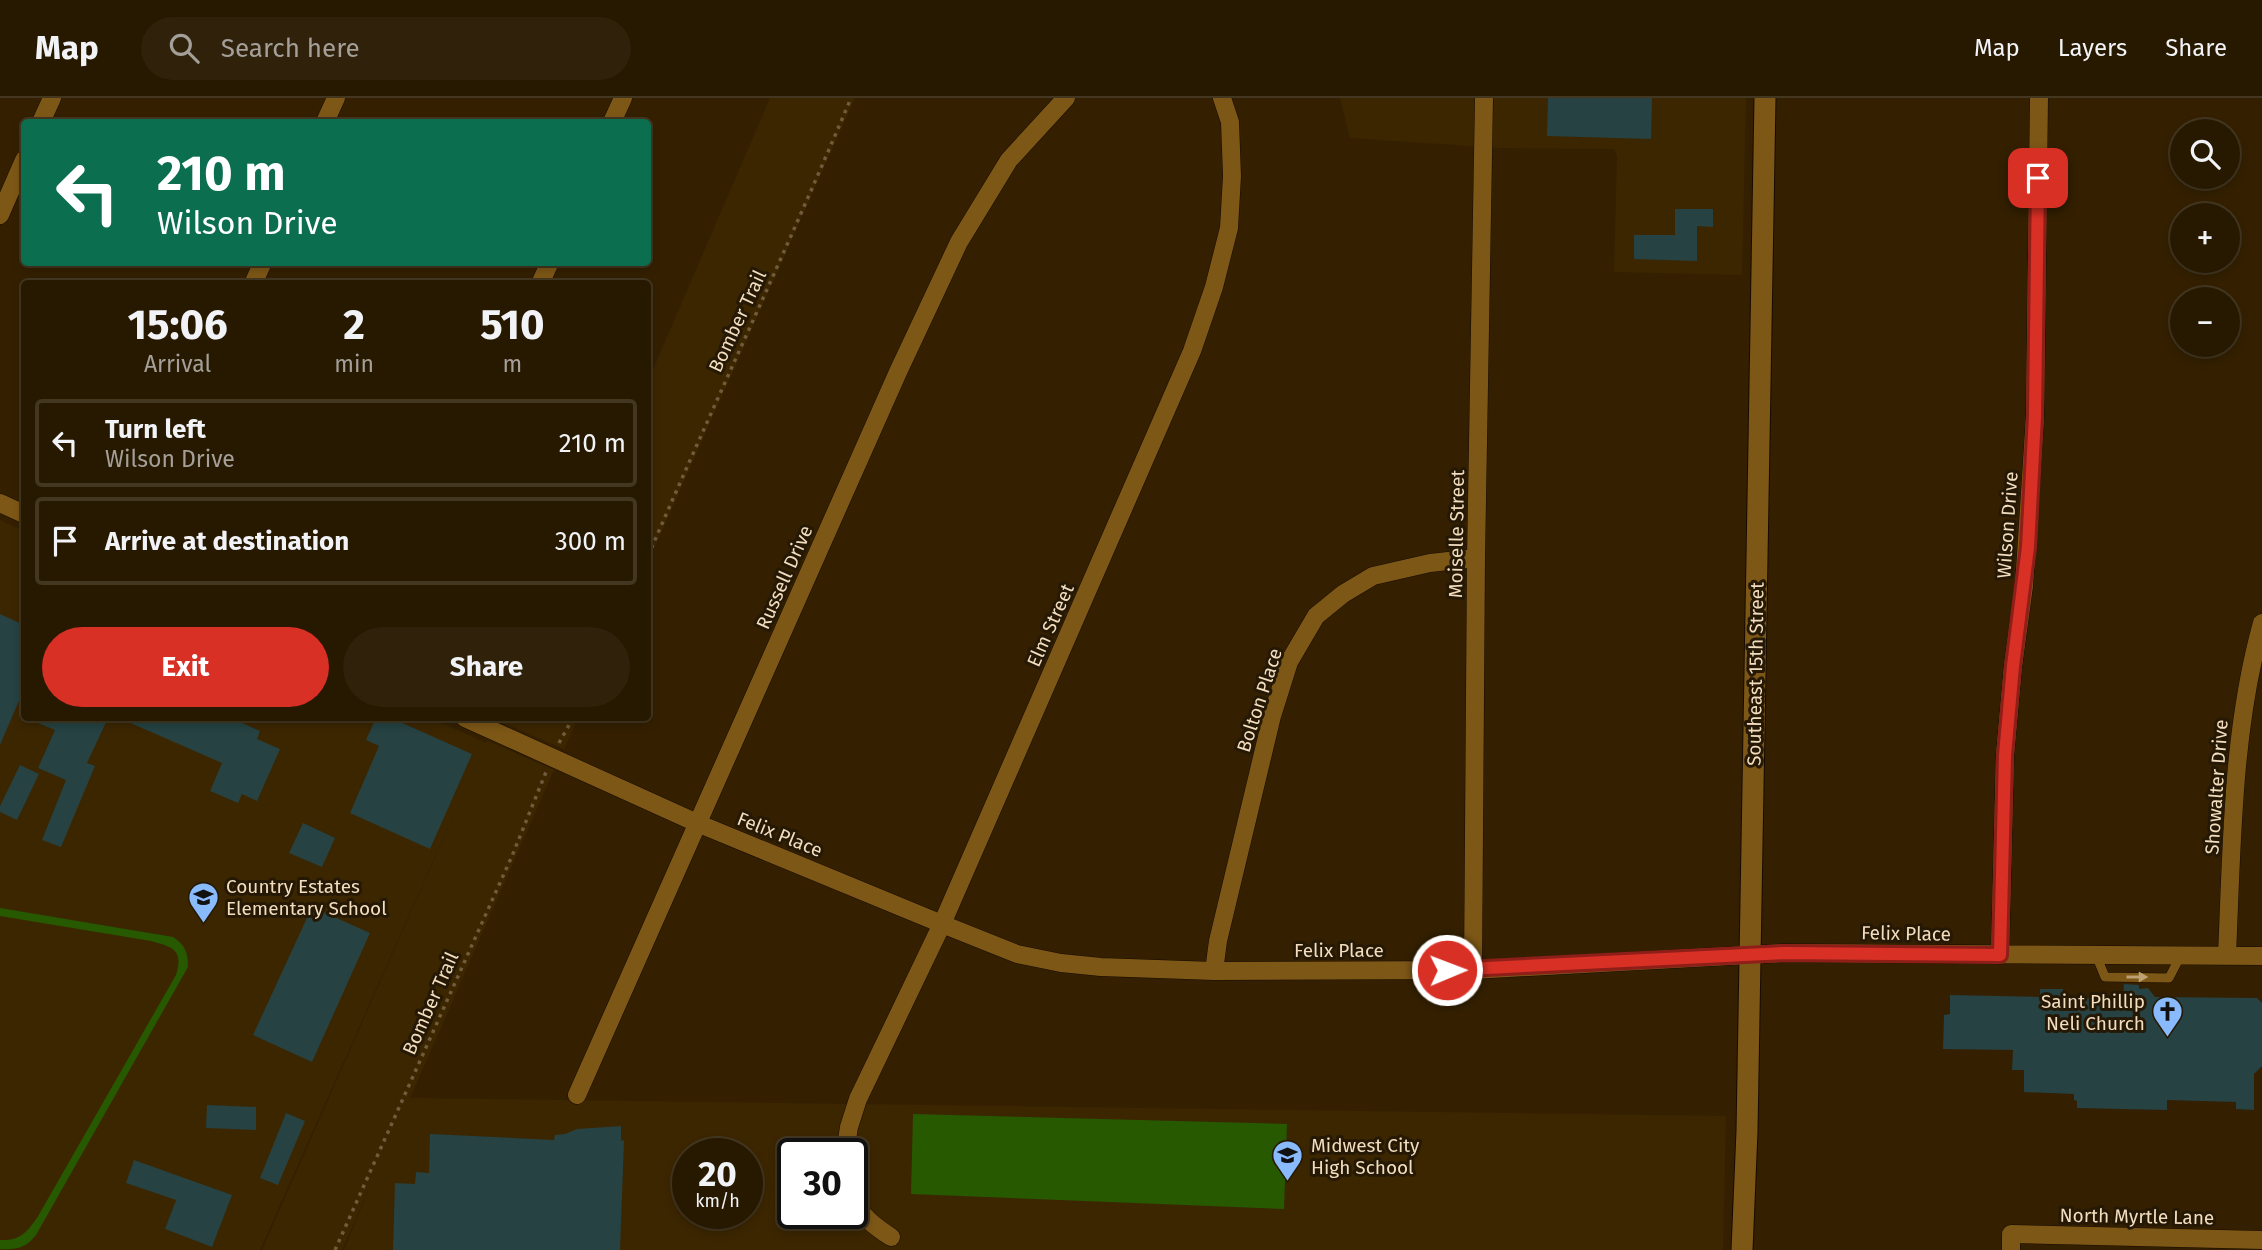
<!DOCTYPE html>
<meta charset="utf-8">
<style>
body{margin:0;font-family:"Fira Sans",sans-serif;background:#2f210a;color:#f1f3f6;height:100vh;display:flex;flex-direction:column;font-size:26px;white-space:nowrap}
*{box-sizing:border-box;margin:0}
p{font-size:23px;color:#a4a099}
.icon{flex:none;width:38px;height:38px;fill:none;stroke:currentColor;stroke-width:2;stroke-linecap:round;stroke-linejoin:round}
.map{position:relative;flex:1;overflow:hidden}
.details{position:absolute;left:21px;top:182px;width:630px;height:441px;display:flex;flex-direction:column;background:#271800;border-radius:7px;box-shadow:0 4px 10px #0003,0 0 0 2px #433722}
.details>*{flex:none}
.guide{position:absolute;left:21px;top:21px;width:630px;height:147px;border-radius:7px;box-shadow:0 4px 10px #0003,0 0 0 2px #433722;background:#0b6e4f;color:#fff;overflow:hidden}
.buttons{position:absolute;left:2170px;top:21px;display:grid;gap:14px}
.buttons a{display:grid;place-items:center;width:70px;height:70px;border-radius:50%;background:#271800;box-shadow:0 4px 10px #0003,0 0 0 2px #433722;font-size:35px}
.speed{position:absolute;left:672px;top:1040px;display:flex;gap:14px;font-size:35px;font-weight:700;text-align:center}
.speed>*{display:grid;place-content:center;width:91px;height:91px;border-radius:50%;background:#271800;box-shadow:0 4px 10px #0003,0 0 0 2px #433722;line-height:1}
.speed small{font-size:18px;font-weight:400}
.speed .limit{border:4px solid #111;border-radius:10px;background:#fff;color:#111}
.pin{position:absolute;display:grid;place-items:center;width:60px;height:60px;color:#fff;margin:-30px;border-radius:14px;box-shadow:0 4px 10px #0006}
.me{position:absolute;width:77px;margin:-38px;rotate:89deg;stroke-linejoin:round;filter:drop-shadow(0 0 5px #0008)}
.turn{display:flex;align-items:center;gap:24px;height:147px;padding:0 21px;font-size:32px}
.turn .icon{width:91px;height:91px;stroke-width:2.5}
.turn b{display:block;font-size:49px;line-height:60px}
.eta{display:flex;justify-content:space-evenly;align-items:center;height:119px;text-align:center}
.eta b{font-size:42px;font-weight:700;line-height:49px}
.cta{display:flex;gap:14px;margin-top:auto;padding:14px 21px}
.cta a{flex:1;height:80px;border-radius:42px;background:#d93025;color:#fff;font-size:28px;font-weight:700;line-height:80px;text-align:center}
.cta a+a{background:#2f210a;color:#f1f3f6}
ul{padding:0;list-style:none}
li{display:flex;align-items:center;gap:21px;height:88px;margin:0 14px 10px;padding:0 7px;border:4px solid #433722;border-radius:7px}
li div{flex:1}
li b{display:block;font-size:26px}
li em{font-style:normal}
header{display:flex;align-items:center;gap:42px;box-sizing:border-box;height:98px;padding:0 35px;background:#271800;border-bottom:2px solid #433722}
header strong{font-size:33px}
nav{display:flex;gap:38px;margin-inline-start:auto;font-size:24px}
.search{width:490px;height:63px;background:#2f210a;display:flex;align-items:center;gap:18px;box-sizing:border-box;padding:0 24px;border-radius:38px;color:#a4a099;font-size:26px}
.map>svg:first-child{display:block}
</style>
<header>
<strong>Map</strong>
<div class="search"><svg class="icon" aria-label="search" viewBox="0 0 24 24"><circle cx="10" cy="10" r="6"/><path d="M15 15l6 6"/></svg>Search here</div>
<nav><a>Map</a><a>Layers</a><a>Share</a></nav>
</header>
<div class="map">
<svg width="2262" height="1152" viewBox="0 0 2262 1152">
<rect width="100%" height="100%" fill="#342000"/>
<!-- built -->
<path fill="#3c2600" fill-rule="evenodd" d="M770,0H855L648,464V283Z
M1340,0H1746L1742,177L1614,174L1617,58L1614,51L1499,50L1350,40Z
M0,422L24,433V620H431L486,645L488,643L554,672L410,1000L1726,1018L1723,1152H344L371,1086L342,1152H262L481,655L260,1152H0ZM688,1055H747V1115H688ZM793,1055H852V1115H793Z
M497,620H578L564,651L496,622Z"/>
<!-- green -->
<path fill="#275900" d="M0,810L173,839C185,847 188,854 188,869L36,1137C26,1150 16,1152 0,1151V1142C20,1143 26,1135 37,1120L176,877C184,851 172,849 151,843L0,818Z
M913,1016L1287,1026L1284,1111L911,1096Z"/>
<!-- building -->
<path fill="#264242" d="M1548,0H1652L1651,41L1547,38Z
M1675,111H1713V129L1697,128V163L1634,161V137H1675Z
M0,516L24,527V591L0,647Z
M26,620H108L87,665L95,668L61,749L42,742L66,682L38,670L55,632Z
M119,620H231L260,633L257,641L280,651L257,703L242,696L238,705L210,693L222,665Z
M376,620H391L472,656L430,751L350,715L379,648L366,642Z
M20,667L39,676L17,722L0,714V708Z
M303,725L335,740L322,769L289,755Z
M312,809L370,835L312,964L253,937Z
M2124,886L2139,887V891L2148,890L2155,899L2257,900L2262,905V968L2254,976V1012L2236,1011V1004L2167,1002V1012L2077,1010V1003L2074,1002V996L2024,994V972H2012L2013,952L1943,951L1944,917L1950,916V897L2040,899V891H2063V900H2123Z
M207,1007L256,1009V1032L206,1030Z
M286,1015L305,1023L278,1087L260,1080Z
M621,1028V1043L624,1042L620,1152H393L395,1085L415,1086L416,1074L429,1075L430,1036L554,1042L555,1037L565,1036L577,1031Z
M134,1062L232,1097L212,1149L165,1131L176,1102L126,1085Z"/>
<g fill="none" stroke-linecap="round" stroke-linejoin="round">
<defs>
<path id="service" d="M2096,857L2105,879L2169,880L2181,857"/>
<path id="minor" d="M41,24L52,0
M325,24L336,0
M612,24L623,0
M0,117L24,62
M253,186L263,164
M540,186L550,164
M0,405L24,416
M465,620L697,725L942,826L1017,856L1061,865L1101,869L1214,873L1473,872L1784,855L2262,858
M2000,857L2005,657L2013,568L2024,488L2035,318L2039,0
M2227,857C2232,746 2232,633 2262,525
M1473,872L1476,460L1484,0
M1214,873L1218,843L1272,618L1289,564L1316,518L1343,496L1373,478L1430,465L1476,460
M577,997L898,274L959,144L1009,62L1066,0
M845,1055L849,1029L858,1001L942,826L1192,253L1214,189L1229,130L1232,78L1230,24L1222,0
M852,1100C861,1118 874,1128 891,1139
M2011,1152V1136L2262,1142"/>
<path id="secondary" d="M1742,1152L1747,1033L1765,0"/>
</defs>
<!-- service casing -->
<use href="#service" stroke="#170b00" stroke-width="10"/>
<!-- minor casing -->
<use href="#minor" stroke="#170b00" stroke-width="19"/>
<!-- secondary casing -->
<use href="#secondary" stroke="#170b00" stroke-width="23"/>
<!-- path -->
<path stroke="#705b3c" stroke-width="3.5" stroke-dasharray="3.5 5" stroke-linecap="butt" d="M648,458C714,305 786,154 851,0
M559,645L573,620
M335,1152L512,758L546,674"/>
<!-- service -->
<use href="#service" stroke="#7d5716" stroke-width="9"/>
<!-- minor -->
<use href="#minor" stroke="#7d5716" stroke-width="18"/>
<!-- secondary -->
<use href="#secondary" stroke="#7d5716" stroke-width="21"/>
</g>
<!-- one-way arrows -->
<defs><path id="oneway-solid" d="M-6-.8H1V-3.2L6.5 0L1 3.2V.8H-6Z" transform="scale(1.75)"/></defs>
<use fill="#bea173" href="#oneway-solid" transform="translate(2137 879)"/>
<g fill="none" stroke-linecap="round" stroke-linejoin="round">
<defs>
<path id="route" d="M1447,872L1784,855L2000,857L2005,657L2013,568L2028,449L2035,318L2038,80"/>
</defs>
<!-- route casing -->
<use href="#route" stroke="#8d1f18" stroke-width="18"/>
<!-- route -->
<use href="#route" stroke="#d93025" stroke-width="12"/>
</g>
<!-- icons -->
<defs>
<symbol id="school-pin" viewBox="-11 -11 22 30"><path d="M0 17L-7.5 6A9.5 9.5 0 1 1 7.5 6Z" fill="#89bafc" stroke="#251906"/><path d="M0-5L7-2L0 1L-7-2ZM-4 1L0 2.5L4 1V4Q0 6-4 4Z" fill="#111"/></symbol>
<symbol id="church-pin" viewBox="-11 -11 22 30"><path d="M0 17L-7.5 6A9.5 9.5 0 1 1 7.5 6Z" fill="#89bafc" stroke="#251906"/><path d="M-1.2-6h2.4v3.5h3.3v2.4h-3.3V6h-2.4V-.1h-3.3v-2.4h3.3Z" fill="#111"/></symbol>
</defs>
<g fill-rule="evenodd">
<use href="#school-pin" x="186" y="782" width="35" height="47"/>
<use href="#church-pin" x="2150" y="896" width="35" height="47"/>
<use href="#school-pin" x="1270" y="1040" width="35" height="47"/>
</g>
<g text-anchor="middle" stroke-width="6" stroke-linejoin="round" paint-order="stroke">
<!-- street labels -->
<g font-size="19" fill="#f3ddbf" stroke="#251906">
<text transform="translate(737 223) rotate(-65)" y="7">Bomber Trail</text>
<text transform="translate(2007 427) rotate(-86)" y="7">Wilson Drive</text>
<text transform="translate(1456 436) rotate(-89)" y="7">Moiselle Street</text>
<text transform="translate(784 479) rotate(-66)" y="7">Russell Drive</text>
<text transform="translate(1050 527) rotate(-66)" y="7">Elm Street</text>
<text transform="translate(1755 576) rotate(-89)" y="7">Southeast 15th Street</text>
<text transform="translate(1259 602) rotate(-72)" y="7">Bolton Place</text>
<text transform="translate(2216 689) rotate(-86)" y="7">Showalter Drive</text>
<text transform="translate(780 736) rotate(22)" y="7">Felix Place</text>
<text transform="translate(1906 835) rotate(1)" y="7">Felix Place</text>
<text x="1339" y="859">Felix Place</text>
<text transform="translate(430 905) rotate(-66)" y="7">Bomber Trail</text>
<text transform="translate(2137 1118) rotate(1)" y="7">North Myrtle Lane</text>
</g>
<!-- poi labels -->
<g font-size="19" fill="#f3ddbf" stroke="#251906" text-anchor="start">
<text x="226" y="795">Country Estates<tspan x="226" dy="22">Elementary School</tspan></text>
<text x="2145" y="910" text-anchor="end">Saint Phillip<tspan x="2145" dy="22">Neli Church</tspan></text>
<text x="1311" y="1054">Midwest City<tspan x="1311" dy="22">High School</tspan></text>
</g>
</g>
</svg>
<div class="buttons">
<a><svg class="icon" aria-label="search" viewBox="0 0 24 24"><circle cx="10" cy="10" r="6"/><path d="M15 15l6 6"/></svg></a>
<a>+</a>
<a>−</a>
</div>
<div class="speed"><div>20<small>km/h</small></div><div class="limit">30</div></div>
<div class="pin" style="left:2038px;top:80px;background:#d93025"><svg class="icon" aria-label="arrive" viewBox="0 0 24 24"><path d="M6 21V4h12l-3 4 3 4H6"/></svg></div>
<svg class="me" style="left:1447px;top:872px" viewBox="-20 -20 40 40"><circle r="17" fill="#d93025" stroke="#fff" stroke-width="3"/><path d="M0-11L8 9 0 5-8 9z" fill="#fff"/></svg>
<div class="guide">
<div class="turn"><svg class="icon" aria-label="left" viewBox="0 0 24 24"><path d="M17 20v-9H6M10 6l-5 5 5 5"/></svg><div><b>210 m</b>Wilson Drive</div></div>
</div>
<section class="details">
<div class="eta">
<div><b>15:06</b><p>Arrival</p></div>
<div><b>2</b><p>min</p></div>
<div><b>510</b><p>m</p></div>
</div>
<ul>
<li><svg class="icon" aria-label="left" viewBox="0 0 24 24"><path d="M17 20v-9H6M10 6l-5 5 5 5"/></svg><div><b>Turn left</b><p>Wilson Drive</p></div><em>210 m</em></li>
<li><svg class="icon" aria-label="arrive" viewBox="0 0 24 24"><path d="M6 21V4h12l-3 4 3 4H6"/></svg><div><b>Arrive at destination</b></div><em>300 m</em></li>
</ul>
<div class="cta"><a>Exit</a><a>Share</a></div>
</section>
</div>
